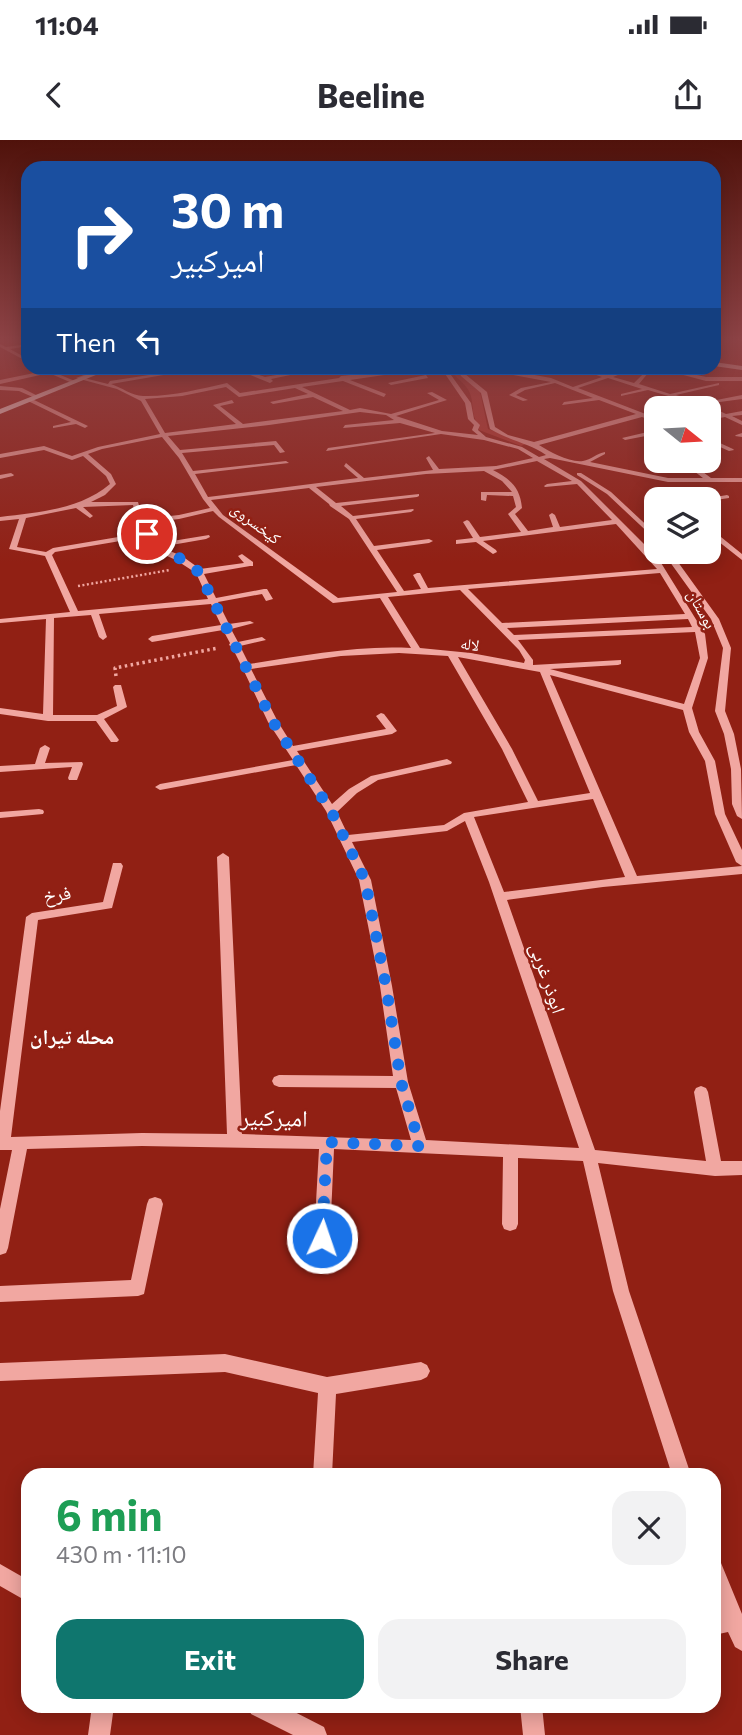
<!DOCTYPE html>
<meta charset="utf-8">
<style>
body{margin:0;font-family:Commissioner,"Noto Naskh Arabic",sans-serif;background:#f2f2f3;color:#2b2b33;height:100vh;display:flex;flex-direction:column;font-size:26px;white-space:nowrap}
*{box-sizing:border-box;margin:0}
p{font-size:23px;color:#7c7c81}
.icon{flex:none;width:38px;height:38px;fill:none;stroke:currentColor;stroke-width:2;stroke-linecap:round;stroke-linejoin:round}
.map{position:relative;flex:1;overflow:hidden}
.panel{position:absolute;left:21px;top:1328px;width:700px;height:245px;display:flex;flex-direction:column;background:#fff;border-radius:21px;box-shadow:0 4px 18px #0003}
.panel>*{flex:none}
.top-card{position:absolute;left:21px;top:21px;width:700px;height:214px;border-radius:21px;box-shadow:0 4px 18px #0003;background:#1a4fa0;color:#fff;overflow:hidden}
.needle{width:46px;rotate:108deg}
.tools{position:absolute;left:644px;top:256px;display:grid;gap:14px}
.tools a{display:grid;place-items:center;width:77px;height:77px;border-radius:14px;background:#fff;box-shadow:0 4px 18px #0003;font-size:35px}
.pin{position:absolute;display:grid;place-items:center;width:60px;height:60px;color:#fff;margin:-30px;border:4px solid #fff;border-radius:50%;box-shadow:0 2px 7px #0007}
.me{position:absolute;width:77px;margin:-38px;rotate:3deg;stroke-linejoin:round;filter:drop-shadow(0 0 5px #0008)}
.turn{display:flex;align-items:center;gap:24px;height:147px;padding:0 35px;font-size:32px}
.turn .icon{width:91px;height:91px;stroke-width:2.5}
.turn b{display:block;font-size:49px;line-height:60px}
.then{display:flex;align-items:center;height:66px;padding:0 35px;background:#0003;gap:14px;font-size:26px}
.round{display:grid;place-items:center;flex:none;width:74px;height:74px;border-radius:21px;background:#f2f2f3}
.overview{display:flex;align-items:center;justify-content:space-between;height:119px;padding:0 35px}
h1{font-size:42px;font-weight:700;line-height:52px;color:#1e9e55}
.cta{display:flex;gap:14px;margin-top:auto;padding:14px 35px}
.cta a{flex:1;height:80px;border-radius:21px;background:#0f766e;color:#fff;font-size:28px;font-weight:700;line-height:80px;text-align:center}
.cta a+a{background:#f2f2f3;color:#2b2b33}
.status{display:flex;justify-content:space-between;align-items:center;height:49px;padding:0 35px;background:#fff;direction:ltr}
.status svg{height:19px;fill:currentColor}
header{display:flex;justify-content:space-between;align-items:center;height:91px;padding:0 35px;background:#fff;font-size:32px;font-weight:700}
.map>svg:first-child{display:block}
</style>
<div class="status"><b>11:04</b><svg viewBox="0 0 49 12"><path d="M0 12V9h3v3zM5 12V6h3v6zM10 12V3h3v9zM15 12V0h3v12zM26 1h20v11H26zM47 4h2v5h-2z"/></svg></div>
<header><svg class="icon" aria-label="back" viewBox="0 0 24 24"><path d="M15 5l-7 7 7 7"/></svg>Beeline<svg class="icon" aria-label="share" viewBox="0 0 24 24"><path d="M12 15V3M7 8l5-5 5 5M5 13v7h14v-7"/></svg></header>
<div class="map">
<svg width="742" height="1595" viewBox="0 0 742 1595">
<rect width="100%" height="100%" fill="#912014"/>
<!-- green -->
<path fill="#b3382d" d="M448,228H457L461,235L480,252L488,289L528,303L521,306L479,290V285C469,274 476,260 467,248C462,241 453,235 448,228Z"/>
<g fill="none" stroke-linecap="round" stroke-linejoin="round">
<!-- path-far1 -->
<path stroke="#f1a7a1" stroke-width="2.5" stroke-dasharray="2 2.5" stroke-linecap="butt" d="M78,446L170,430"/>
<!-- path -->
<path stroke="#f1a7a1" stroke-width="3.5" stroke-dasharray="2.5 3.5" stroke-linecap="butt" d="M116,536L115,528L218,508"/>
<!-- minor -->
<path fill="#f1a7a1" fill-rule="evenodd" d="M742,199V201L735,199Z
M0,204L6,207L28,204V206L10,209L28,219V222L0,207Z
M38,228H44L77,242L72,243L49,233L0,244V240L44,231Z
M102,228H108L84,238L108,244L110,241L195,228H204L111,244C121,247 132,256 143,256C170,257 200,249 227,243L240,253L339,238L341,236L420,228L418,230L350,240L386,254L384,257L343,241L302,247L350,270L360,268L391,274L439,260L427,253L432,252L447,260L396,276L442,291L478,295L472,290L474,285L468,279L465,263L441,228H446L471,263L474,279L480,285L478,290L486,297L522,307L539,317L546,315C529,303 510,301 490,289L481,253L461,236L458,228H462L465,234L487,252L495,287L508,295L534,302L636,274L599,260L562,265L564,262L593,258L555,243L525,250L516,255L528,260L523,261L509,255L521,248L551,242L498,232L495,228L551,238L573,247L602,237L576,228L607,235L635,228L613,237L634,243L644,233H648L639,244L670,254L719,243V245L676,255L701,263L742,255V259L705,264L726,274L742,271V275L732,276L742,281V285L725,277L709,280V276L719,275L709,270V268L648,250L621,256V254L642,249L608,238L578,248L656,278V282L642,277L539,305C550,312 570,323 583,321C591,320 597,313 605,312V314L590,322L668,338H703L690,328L711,324L713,327L699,329L711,338H742V342H668L550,318L544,319L581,341L658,418L705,494L708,518L692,568L699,592L715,621L725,674L742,710V726L736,722L715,674L705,621L689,592L683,570L550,535L637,736L742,726V734L603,747L507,760L595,1010L706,1021L694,952L696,948L701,946L706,948L708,952L721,1021H742V1035L715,1036L598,1023L629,1151L691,1335H672L613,1151L583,1021L518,1018V1084L516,1089L510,1091L504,1089L502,1084L503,1017L334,1009L330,1098L328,1103L322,1105L316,1103L314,1098L319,1009L142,1006L27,1009L8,1108L6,1113L0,1115V1069L12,1010H0V971L26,777L32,773L103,762L113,723H121L123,726L112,768L38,780L11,997L142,993L227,994L217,717L223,713L229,717L242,994L411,1000L396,948L279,947L274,945L272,941L274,937L279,935L393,936L380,846L359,740L326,671L296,625L160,650L155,647L160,644L293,620L268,582L243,529L240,527L241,525L232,507L229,505L230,503L223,490L152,502L148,499L152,496L221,485L211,464L99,474L107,497L103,500L99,497L91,475L54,478L53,575H97L117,566L113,547L115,545H121L127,567L104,579L119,600L117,602H111L96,581H48L0,574V568L43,574L46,479L0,483V479L70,472L45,416L9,409L19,379L0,381V377C39,372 79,370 110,344L106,336L83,316L72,320L44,310L0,318V314L44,306L72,316L98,307L160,294L141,261L117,249L76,238ZM226,247L239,257L295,248L308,254L270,262L273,264L313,257L343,271L243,284L220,266L234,263L232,260L213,265L236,284L165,293L145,259L182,256ZM360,272L386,275L394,280L345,285L343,288L400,283L435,293L328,308L326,311L441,294L484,300L518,309L533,318L496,326L439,329L429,316L426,318L433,330L364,338L346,323L344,326L358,338L208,357L195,334L289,323L286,321L193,331L182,313L274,305L280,313L285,312L276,301L180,310L168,296L269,285ZM162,297L179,318L203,359L210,368L179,375L143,379L138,362H91L105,355L116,344L111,334L88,314L102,309ZM537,321L572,341L547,344L544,346L545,347L577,344L612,380L560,387L555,375L552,373L549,375L553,387L528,391L515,374L522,368C520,348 512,340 493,330ZM484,331L502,341L512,352H481V360L486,361L487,355L513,356L516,367L508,374L521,392L480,397L469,381L467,380L463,382L473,398L456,400V404L476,402L493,414L497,412L496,410L483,401L616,384L657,429L428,448L420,433H417L413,435L421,449L404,451L377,410L429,403L433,401L429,399L374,406L356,379L411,372L414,370L413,369L353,376L341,366L417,357L419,356V354L336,363L316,347L426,334ZM309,348L329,364L330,366L349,379L397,452L338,458L223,375L211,360ZM133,365L137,381L142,393L53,408L46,412L17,407L26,378L76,368L90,378L93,376L83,367ZM213,371L219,377L333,463L380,458L411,508C356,505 302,516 249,524L240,506L266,500L262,497L238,502L231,489L254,483L250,481L229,484L218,462L262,454L266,461L273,459L267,449H264L216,458L204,434L250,426H253V422L242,414L238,416L244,423L200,429L182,416L160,407L206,399L210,397L209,395L154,404L144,383L179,379ZM144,397L149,408L176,420L196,433L208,459L78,471L52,415L55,412ZM660,433L685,474L502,483L468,449ZM460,450L519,510L525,520L524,523L471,513L420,508L388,457ZM688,479L692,487L514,495L507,488ZM695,492L700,518L684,564L550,529L618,525L621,524V520L533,525V520L518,500ZM399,513L448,516L502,609L528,662L464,673L444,685L348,695L337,672L357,653L378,640L451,624L452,622L447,619L371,636L349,649L332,664L297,611L392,594L397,591L384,574L381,573L376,576L386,589L293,606L278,582L251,529L341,516ZM458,517L540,532L590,653L538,661L512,609ZM593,659L625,737L504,752L474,677ZM465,681L489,742L579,1008L426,1000L408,942L392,846L371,740L352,702L447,691Z
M233,228H239L265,237L316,228H324L271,239L273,241L270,243Z
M657,228H664L706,237H742V241H706Z
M426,235L428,238L391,245L388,243Z
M0,246L22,248L40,257L35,258L19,251L0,250Z
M28,259H32L88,286L85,288L76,284L53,288V286L71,282L28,261Z
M656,290V294L625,300L622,298Z
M742,293V297L735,296L736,295Z
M709,298L733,309L734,310L729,311L709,302Z
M11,333L14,335L13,336L0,339V335Z
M577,333H581L611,352L656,394V400L607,354L577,335Z
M727,355L729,356V358L709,361V359H704Z
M709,372L711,373L717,382L716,393L742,414V420L709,394Z
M662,411H670L719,479L731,508L725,571L734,594L741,629L742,679L737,676L732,664L731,629L724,594L715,571L723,508L711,479Z
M45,605L50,608L45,623L82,622L83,624L77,640H69L68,638L72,627L0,632V626L35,624L40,608Z
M39,669L43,670L44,672L43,674L0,678V672Z
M155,1057L161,1059L163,1064L144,1154L138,1156L0,1162V1146L131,1140L147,1064L149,1059Z
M225,1214L327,1237L421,1222L427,1225L430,1231L427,1237L421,1240L336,1254L332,1335H313L318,1253L225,1232L0,1241V1223Z
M714,1420L721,1423L742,1474V1511L735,1507L728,1492L714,1495V1475L721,1473L714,1456Z
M0,1424L28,1440V1462L0,1446Z
M92,1566H114L110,1595H88Z
M248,1566H283L324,1587L327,1595H293L251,1574Z
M520,1566H542L545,1595H523Z"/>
<!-- major -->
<path fill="#ffeeeb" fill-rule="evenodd" d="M714,222L742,226V230L714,226Z
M104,228H113L0,274V269Z"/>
</g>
<!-- sky -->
<linearGradient id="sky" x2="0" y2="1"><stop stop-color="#50120b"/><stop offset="0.47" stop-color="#8c4245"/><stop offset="1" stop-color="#8c4245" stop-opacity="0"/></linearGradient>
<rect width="742" height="423" fill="url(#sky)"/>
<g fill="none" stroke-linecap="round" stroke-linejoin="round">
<!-- route -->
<path stroke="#1a73e8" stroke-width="12" stroke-dasharray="0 21.6" d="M147,394L152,406L179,418L199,432L273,582L331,671L365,740L386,846L401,942L420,1006L327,1002L322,1098"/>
</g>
<g text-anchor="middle" stroke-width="5" stroke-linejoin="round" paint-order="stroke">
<!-- far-street labels -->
<g font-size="16" fill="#fff" stroke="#912014">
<text transform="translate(256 383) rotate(37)" y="6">کیخسروی</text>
<text transform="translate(702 469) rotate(61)" y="6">بوستان</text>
<text transform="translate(470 504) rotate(9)" y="6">لاله</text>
</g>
<!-- street labels -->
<g font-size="19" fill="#fff" stroke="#912014">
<text transform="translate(57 754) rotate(-9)" y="7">فرخ</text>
<text transform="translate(548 838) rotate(71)" y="7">ابوذر غربی</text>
</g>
<!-- neighbourhood labels -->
<g font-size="21" font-weight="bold" fill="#fff" stroke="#912014">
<text x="72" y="904">محله تیران</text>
</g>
<!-- near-street labels -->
<g font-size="23" fill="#fff" stroke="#912014">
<text transform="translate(274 978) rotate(1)" y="8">امیرکبیر</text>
</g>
</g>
</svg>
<div class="tools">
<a><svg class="needle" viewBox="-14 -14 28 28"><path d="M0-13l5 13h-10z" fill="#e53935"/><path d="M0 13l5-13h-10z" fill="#7c7c81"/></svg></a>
<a><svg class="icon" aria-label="layers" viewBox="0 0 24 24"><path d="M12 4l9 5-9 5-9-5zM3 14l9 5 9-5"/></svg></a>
</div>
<div class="pin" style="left:147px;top:394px;background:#d93025"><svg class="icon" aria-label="arrive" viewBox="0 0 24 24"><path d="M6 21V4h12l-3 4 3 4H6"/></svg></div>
<svg class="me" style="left:322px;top:1098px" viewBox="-20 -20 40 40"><circle r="17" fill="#1a73e8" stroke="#fff" stroke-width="3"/><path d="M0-11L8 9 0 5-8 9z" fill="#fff"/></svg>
<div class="top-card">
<div class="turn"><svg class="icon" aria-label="right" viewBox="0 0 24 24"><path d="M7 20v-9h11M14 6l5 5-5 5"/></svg><div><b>30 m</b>امیرکبیر</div></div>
<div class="then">Then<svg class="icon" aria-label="left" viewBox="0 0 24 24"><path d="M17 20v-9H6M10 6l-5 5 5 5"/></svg></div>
</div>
<section class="panel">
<div class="overview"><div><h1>6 min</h1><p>430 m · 11:10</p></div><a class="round"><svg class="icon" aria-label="close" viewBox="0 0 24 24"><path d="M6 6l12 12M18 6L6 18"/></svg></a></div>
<div class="cta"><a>Exit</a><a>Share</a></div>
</section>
</div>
